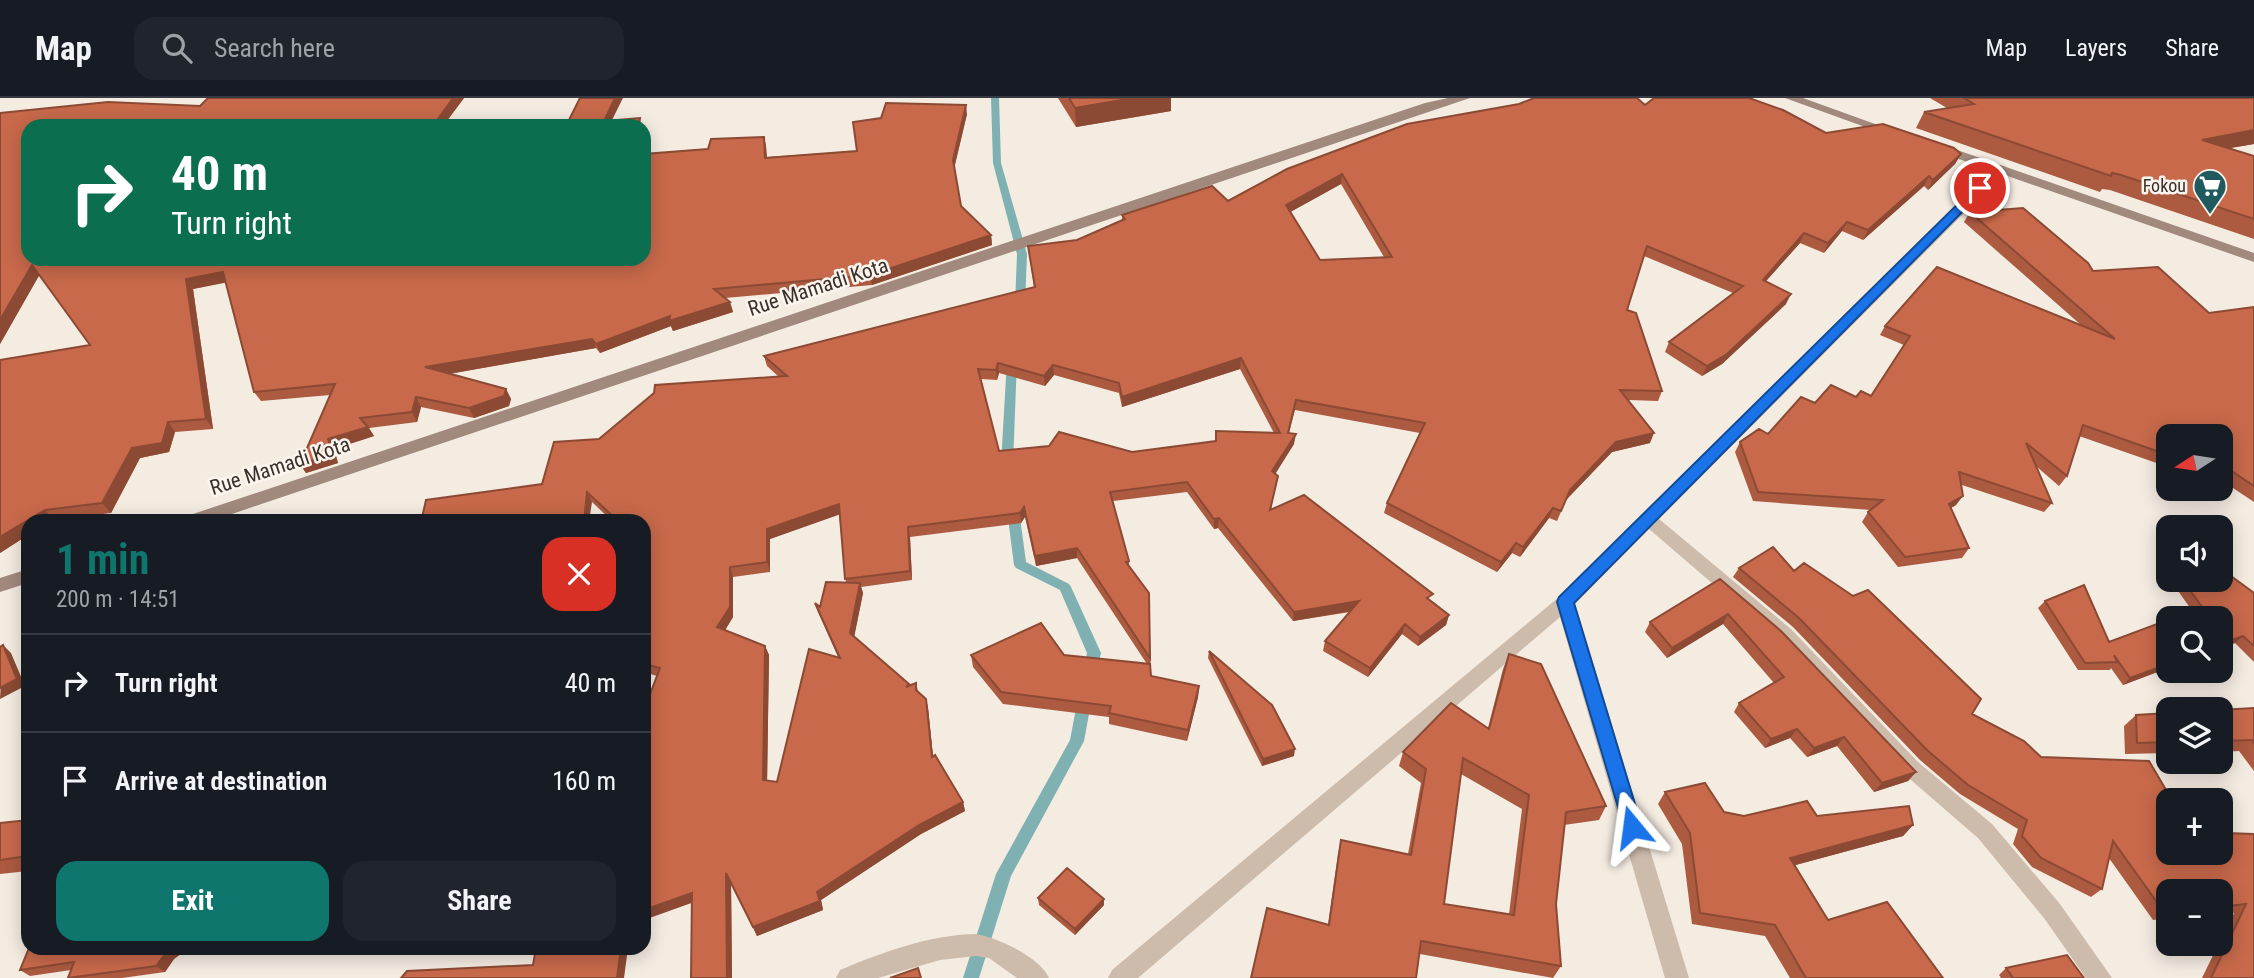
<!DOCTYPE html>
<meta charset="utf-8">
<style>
body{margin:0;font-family:"Roboto Condensed",sans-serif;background:#20242c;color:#f1f3f6;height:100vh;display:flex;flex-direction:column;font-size:26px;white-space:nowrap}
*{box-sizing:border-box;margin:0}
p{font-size:23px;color:#9ea1a6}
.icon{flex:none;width:38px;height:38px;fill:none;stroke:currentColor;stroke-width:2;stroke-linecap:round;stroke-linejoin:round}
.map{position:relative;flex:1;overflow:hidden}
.drawer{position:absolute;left:21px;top:416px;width:630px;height:441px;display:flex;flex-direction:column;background:#171b24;border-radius:21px;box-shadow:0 4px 18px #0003}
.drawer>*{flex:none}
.top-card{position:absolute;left:21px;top:21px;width:630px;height:147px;border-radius:21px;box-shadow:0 4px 18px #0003;background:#0b6e4f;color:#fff;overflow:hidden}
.needle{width:46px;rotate:258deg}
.fabs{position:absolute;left:2156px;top:326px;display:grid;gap:14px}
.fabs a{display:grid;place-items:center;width:77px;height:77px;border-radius:14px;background:#171b24;box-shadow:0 4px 18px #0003;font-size:35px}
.pin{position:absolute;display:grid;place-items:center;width:60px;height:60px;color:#fff;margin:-30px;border:4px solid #fff;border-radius:50%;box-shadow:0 2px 7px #0007}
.me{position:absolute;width:77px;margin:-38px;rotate:344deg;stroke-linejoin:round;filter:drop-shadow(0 0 5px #0008)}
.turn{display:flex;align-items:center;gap:24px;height:147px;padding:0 35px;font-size:32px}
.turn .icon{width:91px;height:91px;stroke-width:2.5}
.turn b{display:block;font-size:49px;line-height:60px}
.round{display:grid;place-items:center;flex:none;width:74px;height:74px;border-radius:21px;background:#20242c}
.headline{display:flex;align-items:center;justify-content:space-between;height:119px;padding:0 35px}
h1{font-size:42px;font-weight:700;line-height:52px;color:#0f766e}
.action{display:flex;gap:14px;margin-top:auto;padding:14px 35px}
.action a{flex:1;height:80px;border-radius:21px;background:#0f766e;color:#fff;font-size:28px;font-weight:700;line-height:80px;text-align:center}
.action a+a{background:#20242c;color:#f1f3f6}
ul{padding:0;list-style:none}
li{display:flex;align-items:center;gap:21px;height:98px;padding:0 35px;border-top:2px solid #363941}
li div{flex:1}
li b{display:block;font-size:26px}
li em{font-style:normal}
header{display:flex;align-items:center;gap:42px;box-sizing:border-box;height:98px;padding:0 35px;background:#171b24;border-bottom:2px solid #363941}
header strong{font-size:33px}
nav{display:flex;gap:38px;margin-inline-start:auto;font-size:24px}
.search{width:490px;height:63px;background:#20242c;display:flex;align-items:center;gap:18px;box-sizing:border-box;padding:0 24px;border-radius:21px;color:#9ea1a6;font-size:26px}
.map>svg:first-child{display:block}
</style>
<header>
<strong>Map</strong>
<div class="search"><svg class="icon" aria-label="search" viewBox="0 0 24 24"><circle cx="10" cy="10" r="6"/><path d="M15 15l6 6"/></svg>Search here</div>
<nav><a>Map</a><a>Layers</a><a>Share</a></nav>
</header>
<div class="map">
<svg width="2254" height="880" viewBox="0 0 2254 880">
<rect width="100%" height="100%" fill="#f4ebe1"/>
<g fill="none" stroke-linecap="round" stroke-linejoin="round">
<!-- stream -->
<path fill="#7fb0b2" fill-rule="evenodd" d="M991,0H999L1001,65L1027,156L1025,207L1020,210L1015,207L1017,156L993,65Z
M1012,259L1017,262L1013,366L1007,370L1001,366L1007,262Z
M1013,408L1019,412L1026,464L1069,486L1071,489L1101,555L1095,580L1090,581L1085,580L1083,576L1087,555L1060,492L1016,470L1014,467L1007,412Z
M1085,594L1090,596L1092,600L1084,643L1011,778L979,880H963L996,776L1070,642L1078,600L1080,596Z"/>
<!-- street -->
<path fill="#cdbbac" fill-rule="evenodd" d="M2000,67L2005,68V74L1659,421L1791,531L1918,664L1992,726L2060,806L2112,880H2086L2044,820L1978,740L1904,676L1777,541L1649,431L1575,506L1689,880H1665L1560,519L1138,880H1108L1112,872L1559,499L1995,68Z
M976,836C998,840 1040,859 1049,880H1017L989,860L976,858L940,862L878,880H836L840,872C883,854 929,837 976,836Z"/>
<!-- secondary -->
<path fill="#a18a7d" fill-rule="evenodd" d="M1448,0H1470L208,424H179L181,420L1425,5Z
M1785,0H1803L1900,35L1890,38Z
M1940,46L2254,155V164L1936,53V47Z
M28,471V485L0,494V480Z"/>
</g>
<!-- wall -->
<path fill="#ac5a40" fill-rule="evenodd" d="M208,0H464L443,28H28L644,161L708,51L764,39L766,48L767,59L857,53L967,16L954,70L961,108L991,137L992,147L872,187L725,200L730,204L733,214L673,233L671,228L600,255L596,250L449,276L506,291L511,301L509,308L474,320L421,309L417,324L369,330L374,338L334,351L338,365L306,375L300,366L330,297L261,303L254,294L226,184L193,191L213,331L175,334L169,354L140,360L111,415L54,422L28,424V437L0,455L90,247L39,177L0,246V15L200,8Z
M1058,0H1171V13L1076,29Z
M1930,0H2254V46L2229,50L2254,58V141L2110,92L2102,91L2100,94L1916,30L1924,14L1947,10Z
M1645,7L1961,56L1955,66L1928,92L1924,88L1863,142L1842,133L1824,155L1800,145L1766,183L1786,206L1722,266L1702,278L1665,254L1669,244L1733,195L1644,158L1627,212L1662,293L1658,303L1629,302L1650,345L1612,354L1566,402L1557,423L1549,420L1520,459L1512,455L1497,474L1384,415L1387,405L1420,335L1295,312L1289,335L1294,346L1275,375L1278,378L1271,411L1431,503L1449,517L1446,527L1418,548L1402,536L1368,579L1323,553L1325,543L1350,514L1293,523L1218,430L1214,431L1187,394L1113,403L1129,463V468L1149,495L1151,578L1199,588L1198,599L1187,643L1109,626V619L1003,606L973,569L971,557H1064L1147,566L1077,460L1036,468L1025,419L1021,425L910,439L912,482L861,489L863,495L854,538L909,588L916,585L918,593L926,601L928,610L933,658L963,704L965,713L921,736L821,802L823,812L757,838L731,784L732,880H691L692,805L657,578L644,574V480L648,457L644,453V424H613L592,404L542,386L599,341L779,279L767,268L764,258L1034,189L1028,148L1077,142L1122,122V117L1228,103ZM1341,86L1384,159L1320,162L1290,114ZM1240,271L1274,335L1216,333L1215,343L1132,354L999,353L981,281L997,282L999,275L1045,288L1054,277L1119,295L1122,309ZM839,416L846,485L820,509L815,505L818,514L838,559L777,684L767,683L769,557L765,548L725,532L733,519V479L770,474V441Z
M1970,114L2093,173L2209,215L2254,209V404L2221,382V338H2168V369L2079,338L2067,378L2059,388L2037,369L2052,405L2044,414L1962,387L1956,407L1951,410L1969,450L1962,460L1898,469L1862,424L1868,414L1871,412L1753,403L1735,354L1740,344L1768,336L1815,305L1871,298L1904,247L1880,237L1885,228L2081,227L1964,124Z
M1739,470L1794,473L1972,616L2041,659L2168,754L2226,735L2254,736V880H2202L2219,845H2221V842L2234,815L2221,816V793H2168V820L2153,822L2109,760L2102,791L2091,799L2032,769L2013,746L2018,731L1960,696L1920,662L1793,529L1733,479Z
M2231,478L2254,495V564L2235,545L2221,550V520L2193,514L2176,490L2183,483L2223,488L2224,486Z
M1720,481L1916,674L1908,683L1874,694L1837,648L1807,659L1790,640L1765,650L1734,614L1739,605L1774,585L1723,526L1667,560L1645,534L1650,524Z
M2045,503L2109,544L2168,570L2123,587L2111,570L2110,572H2078L2038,510Z
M1209,553L1294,658L1262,668L1208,560Z
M1509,556L1606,708L1599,722L1564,727L1556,806L1561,868L1553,880L1420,856L1328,827L1338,756L1341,742L1408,756L1421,685L1399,668L1403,654L1488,630L1503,571ZM1461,676L1522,711L1509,816L1444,806Z
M2254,610V673L2239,653L2221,654V612Z
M2168,615V655L2125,656L2124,628L2136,617Z
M1665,694L1724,714L1744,718H1817L1913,727L1903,738L1795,767L1828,822L1943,880H1790L1765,838L1692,826L1682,746L1658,706Z
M28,722V773L0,776V725Z
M1038,800L1104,801V807L1075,837L1039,807Z
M29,850H189L174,861L165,874L122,880H67L71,872L30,878L20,872Z
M2006,870L2084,880H2001L1999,877Z"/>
<!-- shaded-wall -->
<path fill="#8c4a34" d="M453,0H464L443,28H433Z
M615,0H623L609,28L604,23Z
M1133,0H1171V13L1076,29L1075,10Z
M966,7L967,16L954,71L953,62Z
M2254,32V46L2191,57L2202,42Z
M764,39L766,48L767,69L765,60Z
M1961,56L1955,66L1928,92L1933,82Z
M1342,76L1341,86L1285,117L1286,107Z
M1929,78L1924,88L1863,142L1868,132Z
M1847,124L1842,133L1824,155L1828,145Z
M1804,135L1800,145L1758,192L1763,182Z
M991,137L992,147L872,187L870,177Z
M32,167L40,176L0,246V222Z
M223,174L229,184L193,191L213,331L206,321L186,181Z
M1791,196L1786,206L1722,266L1702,278L1707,268Z
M730,204L733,214L673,233L671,228L600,255L596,246L670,218Z
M592,241L596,250L431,279L425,269Z
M1241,260L1240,271L1122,309V299Z
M998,265L999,275L997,282L996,272Z
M1053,267L1054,277L1045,288L1044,278Z
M506,291L511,301L509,308L474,320L469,310Z
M416,299L421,309L417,324L412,314Z
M168,324L175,334L169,354L140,360L111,415L102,405L132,350Z
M368,329L374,338L334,351L338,365L306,375L300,366L328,341Z
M1654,335L1650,345L1612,354L1566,402L1557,423L1570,392L1616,344Z
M1296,336L1294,346L1271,383L1272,373Z
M587,394L592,404L589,424H584Z
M1963,398L1956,407L1942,415L1949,406Z
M839,406L841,416L770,441V474L767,464V431Z
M1024,409L1025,419L1021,425L1020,415Z
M1553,410L1549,420L1520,459L1523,449Z
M45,412L54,422L51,424H28V437L0,455V439Z
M1219,420L1218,430L1214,431V421Z
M908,429L910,439L912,482L910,473Z
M1516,445L1512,455L1497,474L1501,464Z
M1077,450V460L1036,468L1035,458Z
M730,469L733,479V519L721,539L717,529Z
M860,485L863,495L853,545L850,535Z
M1359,503L1357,512L1293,523L1294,514Z
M1728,516L1723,526L1667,560L1672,550Z
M1449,517L1446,527L1418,548L1420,539Z
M1405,526L1402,536L1368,579L1370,570Z
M2243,538L2235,545L2221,550V546Z
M3,547L11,555L25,588L0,601Z
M765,548L769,557L767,691L763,682Z
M2168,566V570L2123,587L2130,580Z
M1199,588L1198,599L1187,643L1188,632Z
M926,601L928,610L934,668L932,659Z
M1797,631L1790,640L1765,650L1771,641Z
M1844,639L1837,648L1807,659L1814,650Z
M1295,651L1294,658L1262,668L1263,661Z
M1916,674L1908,683L1874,694L1882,685Z
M963,704L965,713L921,736L821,802L823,812L757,838L753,829L817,794L919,727Z
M1913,727L1903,738L1781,771L1790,760Z
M726,775L731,783L732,880H727Z
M692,795L697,803L644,822V812Z
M1104,801V807L1075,837V831Z
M172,850H189L174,861L165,874L156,868L166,855Z
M621,850H628L624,880H617Z"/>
<!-- building -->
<path fill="#c8694b" stroke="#8c4a34" stroke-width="2" fill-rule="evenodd" d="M208,0H453L433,28H28V161H644V56L708,51L711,41L764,39L765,60L857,53L853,24L881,20L886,5L966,7L953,62L961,108L991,137L870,177L714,191L730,204L669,223L670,218L596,246L592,241L425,269L506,291L504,298L469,310L416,299L412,314L360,320L368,329L328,341L332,355L300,366L335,286L254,294L223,174L186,181L206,321L168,324L162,345L132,350L102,405L45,412L0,439V262L90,247L32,167L0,222V15L108,4L200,8Z
M580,0H615L604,23L640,20L639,28H566Z
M1069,0H1133L1075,10Z
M1534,0H1637L1645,7L1654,0H1749L1783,12L1826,35L1883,26L1954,50L1961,56L1933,82L1929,78L1868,132L1847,124L1828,145L1804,135L1763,182L1791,196L1727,256L1707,268L1669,244L1743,188L1647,148L1627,212L1636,215L1662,293L1620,292L1654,335L1616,344L1570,392L1561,413L1553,410L1523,449L1516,445L1501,464L1387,405L1425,325L1296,302L1288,335L1296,336L1272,373L1278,378L1270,412L1304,397L1433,496L1427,500L1449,517L1420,539L1405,526L1370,570L1325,543L1359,503L1294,514L1219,420L1214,421L1187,384L1110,394L1129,463L1126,464L1149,495L1150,560L1077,450L1035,458L1024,409L1020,415L908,429L910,473L845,481L839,406L767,431V464L730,469V509L717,529L765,548L763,682L777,684L809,551L840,560L815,505L820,509L826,484L860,485L850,535L909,586L906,589L916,585V592L926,601L932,659L935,657L963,704L919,727L817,794L820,803L753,829L726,775L727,880H691L692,795L644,812V612L660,570L644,566V480L649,452L644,447V424H619L587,394L584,424H421L426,402L542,386L554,344L599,341L654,295L655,287L787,278L764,258L1035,189L1028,148L1077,142L1125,121L1122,117L1212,88L1228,103L1287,71L1407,26L1519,6ZM1342,76L1392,159L1320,162L1286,107ZM1241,260L1280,335L1216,333V343L1132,354L1059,334L1049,348L999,353L978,271L996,272L998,265L1044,278L1053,267L1119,285L1122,299Z
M1964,0H2254V32L2202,42L2254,58V121L2121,77L2112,75L2111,78L1924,14L1974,6Z
M2023,110L2088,165L2093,173L2158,169L2209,215L2254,209V388L2221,366V338H2168V357L2083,327L2067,378L2026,345L2052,405L1959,374L1963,398L1949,406L1969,450L1905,459L1868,414L1883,402L1758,394L1740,344L1759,331L1768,336L1801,299L1815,305L1831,287L1856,299L1861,293L1871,298L1910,238L1885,228L1937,169L2115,241L1970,114Z
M1773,449L1794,473L1804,465L1853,498L1868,492L1981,601L1972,616L2024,643L2041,659L2149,663L2172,702H2168V754H2221V726L2226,735L2254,736V880H2211L2246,806L2221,809V793H2168V813L2164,814L2113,743L2102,791L2041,760L2022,738L2027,722L1968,687L1928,653L1799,520L1739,470Z
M2231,478L2254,495V548L2243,538L2221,546V520H2176L2203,510L2183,483L2228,489Z
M1720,481L1781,533L1916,674L1882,685L1844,639L1814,650L1797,631L1771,641L1739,605L1784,579L1728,516L1672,550L1650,524Z
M2084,487L2109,544L2168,522V566L2130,580L2114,557L2117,564L2085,565L2045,503Z
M1041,525L1064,557L1150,566L1151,578L1199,588L1188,632L1109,615L1111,608L1001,594L971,557Z
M3,547L17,581L0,590V549Z
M1209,553L1272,607L1295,651L1263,661Z
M1509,556L1541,566L1606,708L1566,714L1556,806L1561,868L1421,843L1416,880H1251L1267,810L1329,827L1341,742L1411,757L1426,671L1403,654L1451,605L1489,631ZM1463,660L1529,697L1514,817L1444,806Z
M2254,610V645L2252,642L2221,643V612Z
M2168,615V644L2137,645L2136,617Z
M1705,685L1724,714L1744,718L1807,703L1817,718L1909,708L1913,727L1790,760L1828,822L1887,804L1943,880H1806L1775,827L1700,815L1690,735L1665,694Z
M28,722V758L0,762V725Z
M1067,770L1104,801L1075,831L1038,800Z
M29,850H172L166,855L156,868L68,880L74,864L20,872Z
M536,850H621L617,880H401L407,873L533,867Z
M2067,857L2084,880H2013L2006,870Z
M918,870L921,880H890Z"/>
<!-- route -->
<path fill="#1a73e8" stroke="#114b97" stroke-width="2" d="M1976,88L1986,90L1574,505L1642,729L1639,736L1632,738L1626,736L1557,504L1559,499Z"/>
<!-- icons -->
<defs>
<symbol id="supermarket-pin" viewBox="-11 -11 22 30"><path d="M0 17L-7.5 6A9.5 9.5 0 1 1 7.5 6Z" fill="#1f5a5e" stroke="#fbf5ee"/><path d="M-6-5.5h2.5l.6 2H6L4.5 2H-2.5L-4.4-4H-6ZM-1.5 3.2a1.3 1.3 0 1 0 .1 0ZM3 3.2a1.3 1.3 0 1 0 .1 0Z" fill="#fff"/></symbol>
</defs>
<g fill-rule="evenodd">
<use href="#supermarket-pin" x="2191" y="69" width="38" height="52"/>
</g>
<g text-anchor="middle" stroke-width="5" stroke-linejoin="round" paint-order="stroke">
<!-- far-poi labels -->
<g font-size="18" fill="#3b302b" stroke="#fbf5ee" text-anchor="end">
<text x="2186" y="94">Fokou</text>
</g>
<!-- street labels -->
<g font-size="21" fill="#3b302b" stroke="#fbf5ee">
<text transform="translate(818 189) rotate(-18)" y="7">Rue Mamadi Kota</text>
<text transform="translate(280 368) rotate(-18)" y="7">Rue Mamadi Kota</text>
</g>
</g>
</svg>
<div class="fabs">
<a><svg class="needle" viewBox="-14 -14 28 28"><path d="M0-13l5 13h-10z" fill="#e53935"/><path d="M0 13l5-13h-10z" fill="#9ea1a6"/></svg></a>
<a><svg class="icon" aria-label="sound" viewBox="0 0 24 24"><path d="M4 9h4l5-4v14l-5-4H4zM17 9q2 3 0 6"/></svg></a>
<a><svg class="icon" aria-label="search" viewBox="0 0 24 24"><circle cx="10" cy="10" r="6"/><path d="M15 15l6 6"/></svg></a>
<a><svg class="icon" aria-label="layers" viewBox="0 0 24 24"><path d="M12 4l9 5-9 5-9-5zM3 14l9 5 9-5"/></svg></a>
<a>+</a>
<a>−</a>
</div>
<div class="pin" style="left:1980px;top:90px;background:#d93025"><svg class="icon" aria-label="arrive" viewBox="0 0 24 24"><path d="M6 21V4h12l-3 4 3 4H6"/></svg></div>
<svg class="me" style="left:1632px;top:729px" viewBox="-20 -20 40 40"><path d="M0-17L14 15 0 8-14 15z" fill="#1a73e8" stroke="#fff" stroke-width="4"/></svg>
<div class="top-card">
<div class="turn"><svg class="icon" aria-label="right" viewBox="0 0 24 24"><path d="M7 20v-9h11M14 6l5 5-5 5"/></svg><div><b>40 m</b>Turn right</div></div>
</div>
<section class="drawer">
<div class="headline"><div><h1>1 min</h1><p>200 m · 14:51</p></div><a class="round" style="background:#d93025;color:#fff"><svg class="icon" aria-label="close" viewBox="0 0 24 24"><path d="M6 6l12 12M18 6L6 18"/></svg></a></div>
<ul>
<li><svg class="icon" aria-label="right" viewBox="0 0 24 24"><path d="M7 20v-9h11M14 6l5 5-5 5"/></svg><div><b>Turn right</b></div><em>40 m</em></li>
<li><svg class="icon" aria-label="arrive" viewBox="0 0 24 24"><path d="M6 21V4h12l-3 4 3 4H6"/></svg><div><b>Arrive at destination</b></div><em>160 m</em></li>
</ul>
<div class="action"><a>Exit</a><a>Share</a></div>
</section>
</div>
